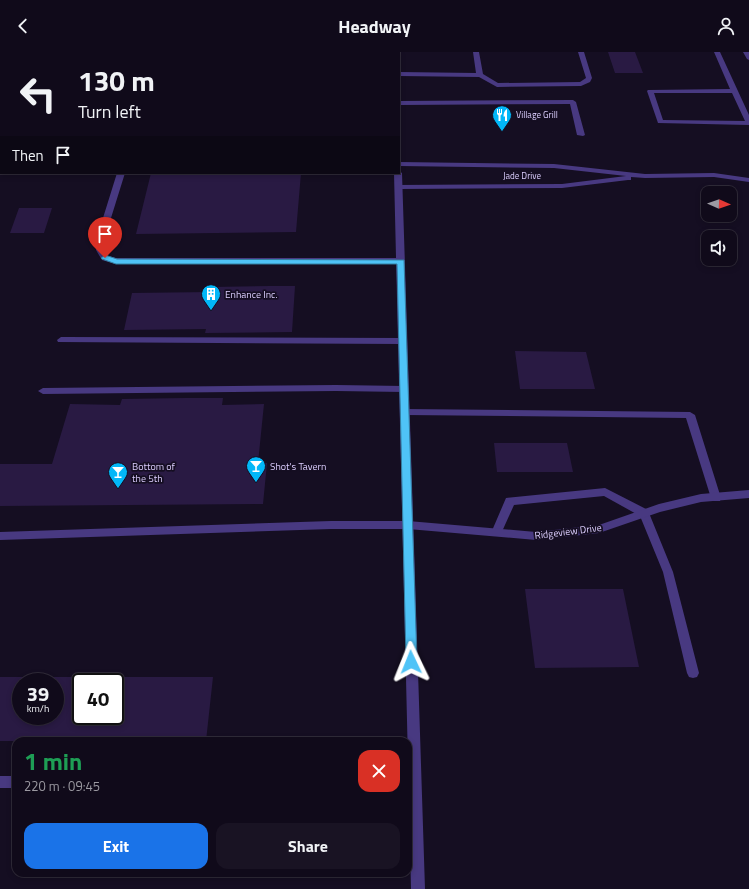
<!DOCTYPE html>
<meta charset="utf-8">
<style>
body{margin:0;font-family:"Titillium Web",sans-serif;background:#191323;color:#f1f3f6;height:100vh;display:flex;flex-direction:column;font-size:15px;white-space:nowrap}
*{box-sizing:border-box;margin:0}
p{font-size:13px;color:#9c9aa2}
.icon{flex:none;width:22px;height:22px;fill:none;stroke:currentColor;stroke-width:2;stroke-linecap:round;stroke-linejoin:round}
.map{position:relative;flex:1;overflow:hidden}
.details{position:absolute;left:12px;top:685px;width:400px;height:140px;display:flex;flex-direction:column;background:#100a1a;border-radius:12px;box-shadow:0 2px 6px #0003,0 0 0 1px #302b39}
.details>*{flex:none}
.guide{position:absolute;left:0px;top:0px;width:400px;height:122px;box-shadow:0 2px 6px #0003,0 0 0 1px #302b39;background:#100a1a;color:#f1f3f6;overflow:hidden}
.needle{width:26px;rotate:92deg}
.buttons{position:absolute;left:701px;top:134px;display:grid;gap:8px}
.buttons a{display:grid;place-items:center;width:36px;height:36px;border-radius:8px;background:#100a1a;box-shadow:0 2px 6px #0003,0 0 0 1px #302b39;font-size:20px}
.speed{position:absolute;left:12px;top:621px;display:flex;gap:8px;font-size:20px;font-weight:700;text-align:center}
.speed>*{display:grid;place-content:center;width:52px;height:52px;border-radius:50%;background:#100a1a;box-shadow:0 2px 6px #0003,0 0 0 1px #302b39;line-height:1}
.speed small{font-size:10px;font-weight:400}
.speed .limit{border:2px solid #111;border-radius:6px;background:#fff;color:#111}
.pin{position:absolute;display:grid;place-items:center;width:34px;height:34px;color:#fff;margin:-41px -17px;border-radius:50% 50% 50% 0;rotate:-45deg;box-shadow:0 0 4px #0007}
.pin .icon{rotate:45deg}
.me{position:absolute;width:44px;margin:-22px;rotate:358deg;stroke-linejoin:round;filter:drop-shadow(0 0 3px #0008)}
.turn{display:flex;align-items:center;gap:14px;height:84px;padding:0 12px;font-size:18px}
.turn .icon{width:52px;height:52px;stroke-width:2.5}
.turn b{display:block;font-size:28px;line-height:34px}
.then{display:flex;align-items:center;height:38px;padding:0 12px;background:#0003;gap:8px;font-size:15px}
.round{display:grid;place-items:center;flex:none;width:42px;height:42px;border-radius:12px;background:#191323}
.headline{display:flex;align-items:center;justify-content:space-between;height:68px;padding:0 12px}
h1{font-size:24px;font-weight:700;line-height:30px;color:#1e9e55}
.button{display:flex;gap:8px;margin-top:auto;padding:8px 12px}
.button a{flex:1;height:46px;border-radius:12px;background:#1a73e8;color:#fff;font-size:16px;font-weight:700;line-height:46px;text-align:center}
.button a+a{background:#191323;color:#f1f3f6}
header{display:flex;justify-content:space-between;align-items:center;height:52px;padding:0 12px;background:#100a1a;font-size:18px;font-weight:700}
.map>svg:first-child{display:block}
</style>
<header><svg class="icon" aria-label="back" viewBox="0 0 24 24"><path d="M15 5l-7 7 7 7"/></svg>Headway<svg class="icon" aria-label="person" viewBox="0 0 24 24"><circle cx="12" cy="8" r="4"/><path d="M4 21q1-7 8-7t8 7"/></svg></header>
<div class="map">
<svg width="749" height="837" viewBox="0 0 749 837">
<rect width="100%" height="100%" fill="#150e22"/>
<!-- building -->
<path fill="#291a43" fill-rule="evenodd" d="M608,0H635L643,21H615Z
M151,121H301L296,180L136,182Z
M19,156H52L44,181H10Z
M270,234H295L292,280L205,281L206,277L124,278L132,241L211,240L212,235Z
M515,299L586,300L595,337H520Z
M185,346H223L222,353L264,352L258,411H267L263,452L0,454V412H52L70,352L120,353L122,347Z
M494,391H567L573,420H497Z
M525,537H623L639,615L535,616Z
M0,625H213L206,689H0ZM21,630H55V664H21ZM81,630H115V664H81Z"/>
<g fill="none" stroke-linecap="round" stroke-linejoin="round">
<!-- service -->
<path fill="#483981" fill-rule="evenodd" d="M147,0H153V1H147Z
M309,0H315V1H309Z
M473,0H479L483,22L498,31L580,30L586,26L578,0H584L592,26L590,30L581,34L497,35L479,25L399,24V20L476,21Z
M714,0H720L749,63V73L658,71L647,39L648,38L730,37ZM654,41H732L745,69L663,68Z
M743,0H749V8L747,7Z
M0,29H1V33H0Z
M573,48L576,50L585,83L583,84L577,83L570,52L399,53V49Z
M0,80H1V84H0Z
M117,121H125L106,182L104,198L108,204L116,206H401L405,209L401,212H116L102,208L96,198L98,182Z
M61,285L403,286L407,289L403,292L58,290L57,288Z
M336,333L404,334L409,337L404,340L336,339L43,342L38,339L43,336Z
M405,357L690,360L695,363L721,446L720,449H712L711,446L686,366L405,363L400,360Z
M605,436L648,458L649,461L673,520L699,621L697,625L693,626L689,625L687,621L663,520L640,464L604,444L514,453L500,484H492L491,481L506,446Z
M331,469H408L412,470L413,473L412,476L408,477H331L0,488V480Z
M0,724H16V736H0Z"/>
<!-- minor -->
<path fill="#483981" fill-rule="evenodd" d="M399,110L554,112L645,122L714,121L749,126V130L714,125L645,126L631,125V128H628L562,136L399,137L395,135L396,133L562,132L626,124L554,116L399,114Z
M749,438V446L701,450L660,460L599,481L536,488L408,477L404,476L403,473L404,470L408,469L536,480L599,473L659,452L701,442Z"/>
<!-- tertiary -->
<path fill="#483981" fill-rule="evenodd" d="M392,0H398V1H392Z
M399,119L402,121L425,837H411L394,121H399Z"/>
</g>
<!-- route -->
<path fill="#4fc3f7" stroke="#337fa1" d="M105,203L117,207L404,208L417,610L415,613H408L406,610L397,212H116L102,207L101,206Z"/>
<!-- icons -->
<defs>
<symbol id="restaurant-pin" viewBox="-11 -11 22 30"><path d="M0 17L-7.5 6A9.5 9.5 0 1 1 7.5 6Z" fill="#02b7f8" stroke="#150e22"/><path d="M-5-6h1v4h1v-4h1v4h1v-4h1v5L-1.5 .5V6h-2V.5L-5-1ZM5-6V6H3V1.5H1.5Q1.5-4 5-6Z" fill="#fff"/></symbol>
<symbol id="building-pin" viewBox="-11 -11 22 30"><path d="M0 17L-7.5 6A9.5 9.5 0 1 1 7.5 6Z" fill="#02b7f8" stroke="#150e22"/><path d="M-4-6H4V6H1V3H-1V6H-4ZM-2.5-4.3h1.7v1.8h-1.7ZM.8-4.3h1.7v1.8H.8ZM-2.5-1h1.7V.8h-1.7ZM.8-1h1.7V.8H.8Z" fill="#fff"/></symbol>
<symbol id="bar-pin" viewBox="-11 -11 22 30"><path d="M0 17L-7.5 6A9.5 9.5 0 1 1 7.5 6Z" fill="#02b7f8" stroke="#150e22"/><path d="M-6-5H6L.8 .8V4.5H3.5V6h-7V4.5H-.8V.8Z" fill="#fff"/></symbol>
</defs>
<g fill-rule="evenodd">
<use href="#restaurant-pin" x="491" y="52" width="22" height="30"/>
<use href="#building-pin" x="200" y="231" width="22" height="30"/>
<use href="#bar-pin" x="245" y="403" width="22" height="30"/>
<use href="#bar-pin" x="107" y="409" width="22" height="30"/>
</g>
<g text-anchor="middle" stroke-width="3.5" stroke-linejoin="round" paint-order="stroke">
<!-- far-poi labels -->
<g font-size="9" fill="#ddcfff" stroke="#150e22" text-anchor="start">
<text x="516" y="66">Village Grill</text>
</g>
<!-- far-street labels -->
<g font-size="9" fill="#ddcfff" stroke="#150e22">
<text x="522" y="127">Jade Drive</text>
</g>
<!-- poi labels -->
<g font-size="10" fill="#ddcfff" stroke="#150e22" text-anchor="start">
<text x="225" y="246">Enhance Inc.</text>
<text x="132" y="418">Bottom of<tspan x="132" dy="12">the 5th</tspan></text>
<text x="270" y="418">Shot's Tavern</text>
</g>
<!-- street labels -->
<g font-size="10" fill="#ddcfff" stroke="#150e22">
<text transform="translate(568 479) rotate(-7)" y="4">Ridgeview Drive</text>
</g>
</g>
</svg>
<div class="buttons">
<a><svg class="needle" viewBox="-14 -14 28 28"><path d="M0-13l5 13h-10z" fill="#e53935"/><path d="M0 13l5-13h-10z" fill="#9c9aa2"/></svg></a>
<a><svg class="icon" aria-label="sound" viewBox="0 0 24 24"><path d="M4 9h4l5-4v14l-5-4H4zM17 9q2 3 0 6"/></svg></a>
</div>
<div class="speed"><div>39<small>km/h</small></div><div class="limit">40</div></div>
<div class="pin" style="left:105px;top:206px;background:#d93025"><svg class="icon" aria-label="arrive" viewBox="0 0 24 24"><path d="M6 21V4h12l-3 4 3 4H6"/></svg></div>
<svg class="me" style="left:411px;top:610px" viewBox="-20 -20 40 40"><path d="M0-17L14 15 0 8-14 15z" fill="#4fc3f7" stroke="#fff" stroke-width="4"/></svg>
<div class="guide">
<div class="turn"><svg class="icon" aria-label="left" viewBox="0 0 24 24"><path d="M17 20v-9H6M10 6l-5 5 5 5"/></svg><div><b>130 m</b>Turn left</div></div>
<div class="then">Then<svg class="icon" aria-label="arrive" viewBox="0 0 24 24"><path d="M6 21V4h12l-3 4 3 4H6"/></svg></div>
</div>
<section class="details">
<div class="headline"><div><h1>1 min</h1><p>220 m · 09:45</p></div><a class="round" style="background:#d93025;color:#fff"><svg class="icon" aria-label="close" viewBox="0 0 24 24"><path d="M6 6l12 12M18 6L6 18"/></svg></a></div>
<div class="button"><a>Exit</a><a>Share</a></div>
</section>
</div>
